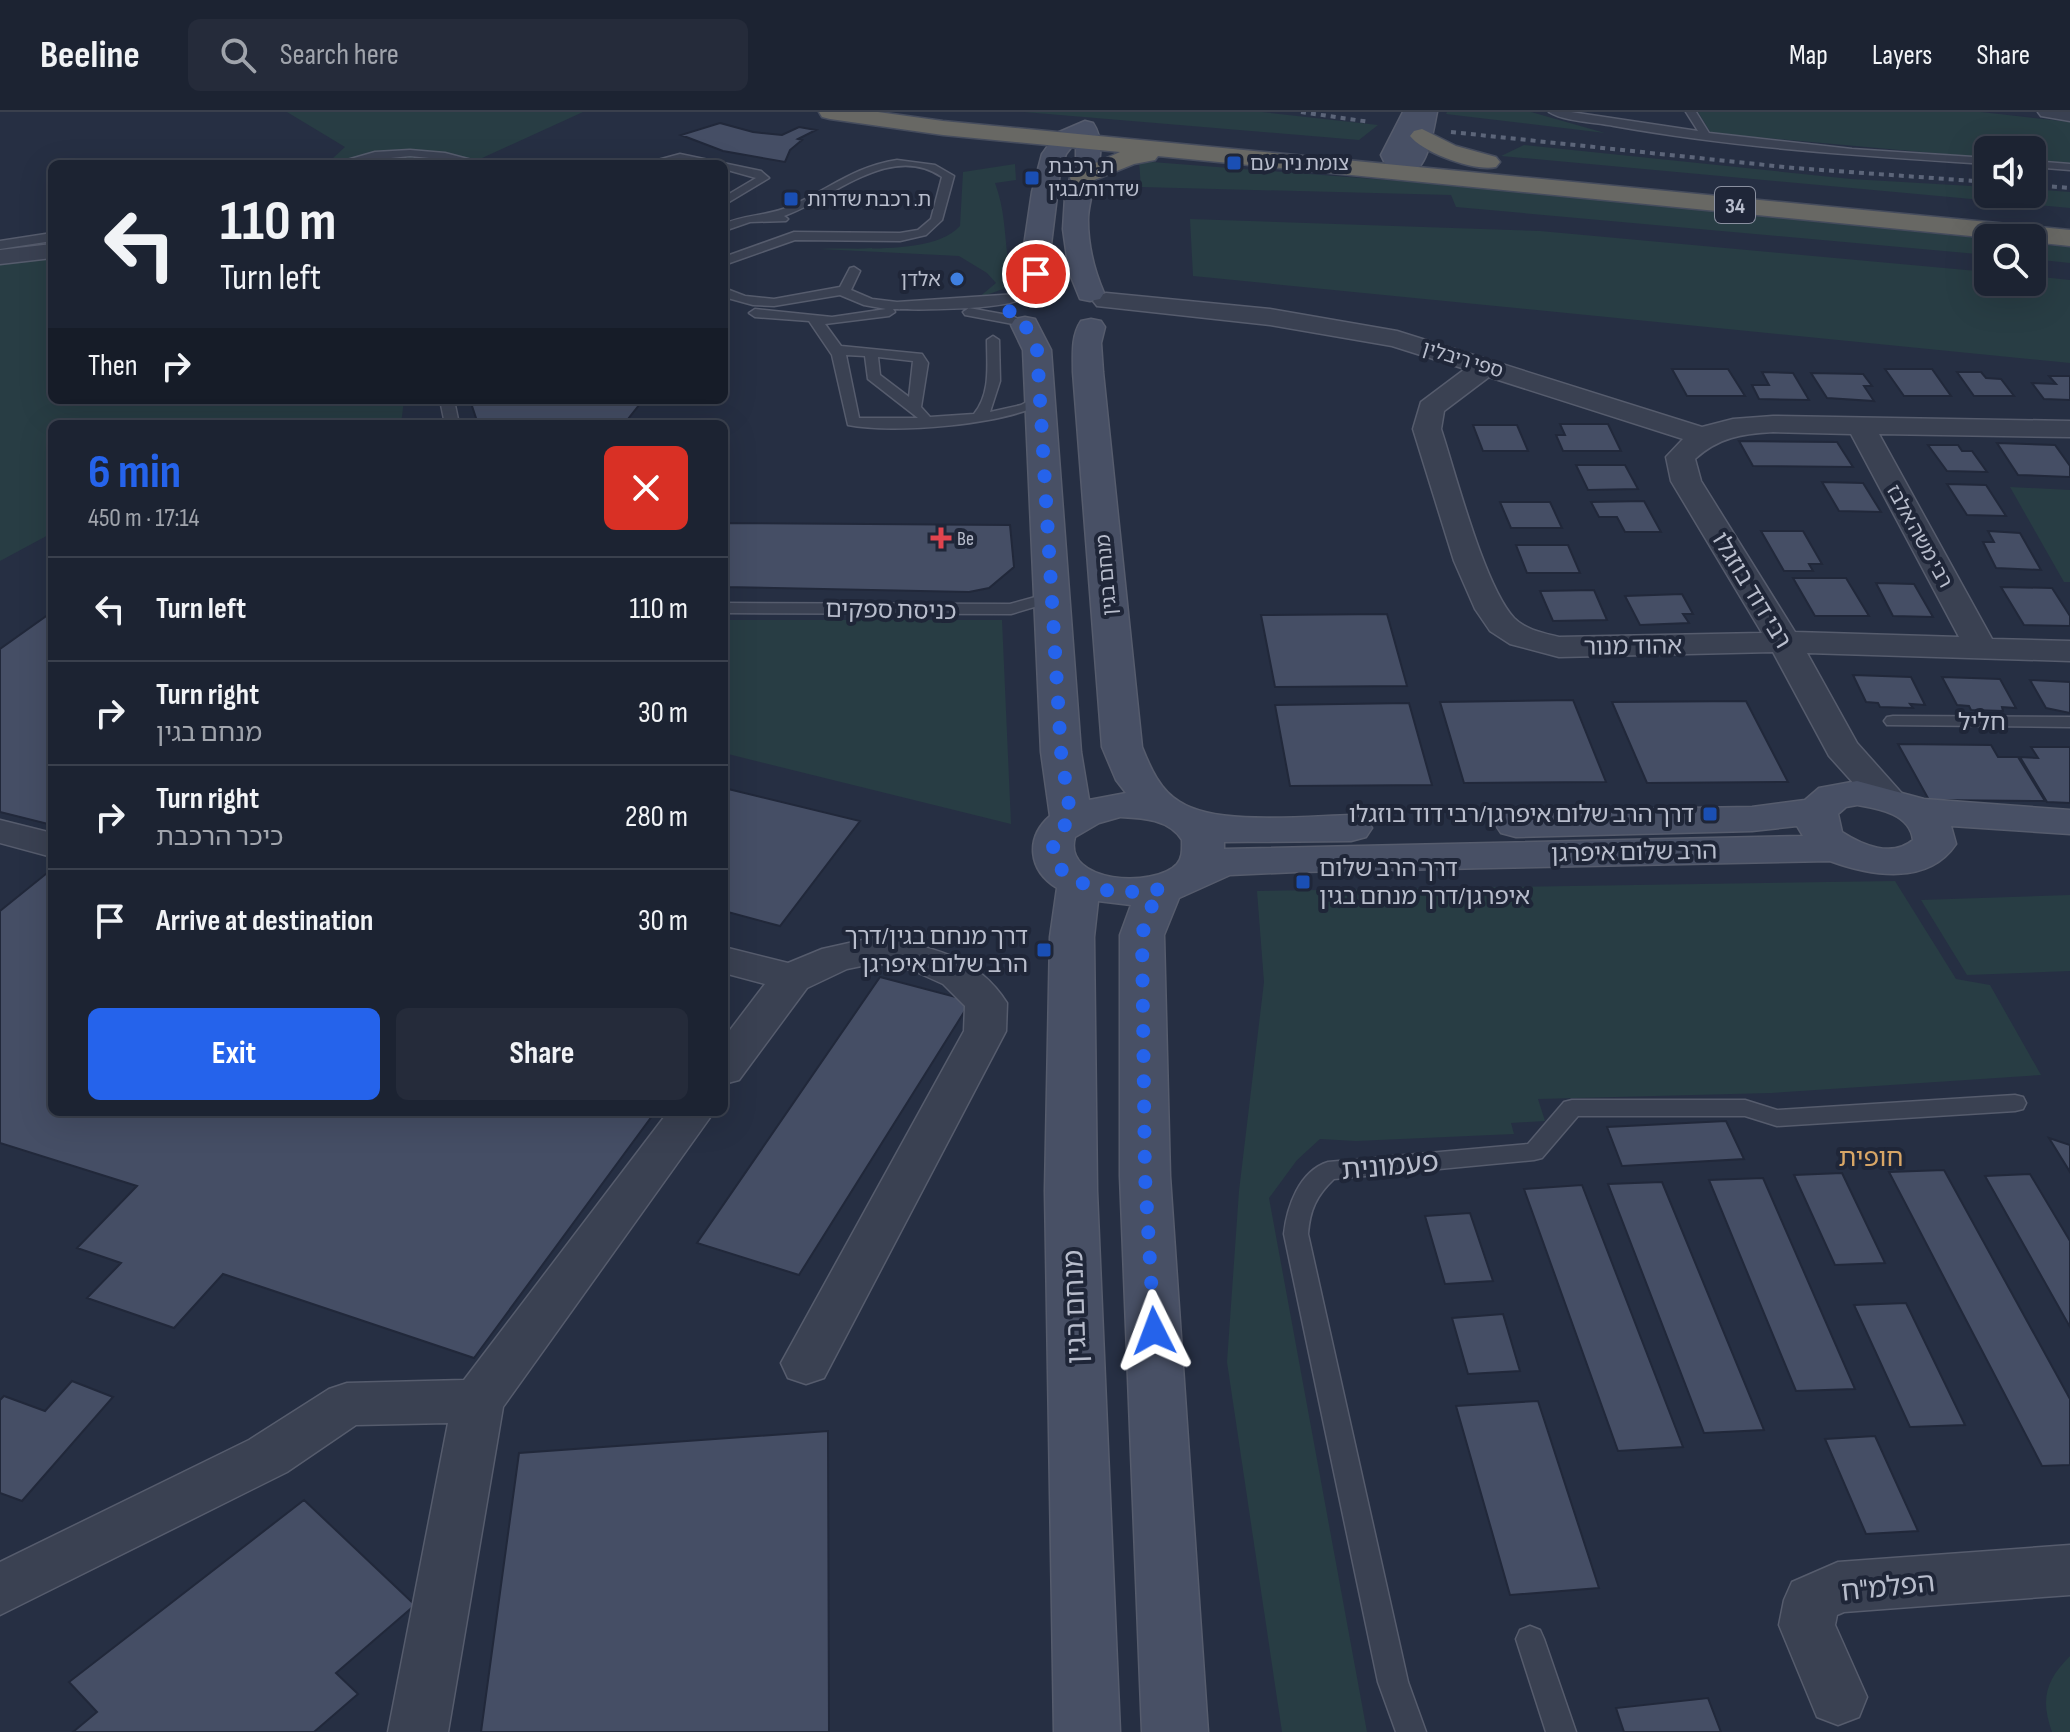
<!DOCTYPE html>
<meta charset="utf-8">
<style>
body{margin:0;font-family:"Sofia Sans Condensed","Noto Sans Hebrew",sans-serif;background:#252b3a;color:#f1f3f6;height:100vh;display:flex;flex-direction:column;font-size:30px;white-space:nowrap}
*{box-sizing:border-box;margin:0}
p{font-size:26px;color:#a0a4ac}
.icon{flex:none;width:44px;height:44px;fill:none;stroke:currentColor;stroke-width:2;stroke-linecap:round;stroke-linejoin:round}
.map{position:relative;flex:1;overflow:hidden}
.side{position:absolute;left:48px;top:308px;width:680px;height:696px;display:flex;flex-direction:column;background:#1c2332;border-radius:12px;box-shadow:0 8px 32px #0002,0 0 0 2px #3a404d}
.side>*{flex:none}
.hud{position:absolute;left:48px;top:48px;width:680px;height:244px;border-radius:12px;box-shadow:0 8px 32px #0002,0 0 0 2px #3a404d;background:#1c2332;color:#f1f3f6;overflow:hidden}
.tools{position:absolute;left:1974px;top:24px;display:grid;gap:16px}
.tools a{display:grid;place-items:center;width:72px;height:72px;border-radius:12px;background:#1c2332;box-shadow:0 8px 32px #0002,0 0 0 2px #3a404d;font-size:40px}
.pin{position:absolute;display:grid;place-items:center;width:68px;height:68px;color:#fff;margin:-34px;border:4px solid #fff;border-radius:50%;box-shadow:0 2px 8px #0007}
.me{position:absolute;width:88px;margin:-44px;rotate:357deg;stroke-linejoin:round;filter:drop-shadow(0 0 6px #0008)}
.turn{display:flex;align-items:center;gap:28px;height:168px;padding:0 40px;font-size:36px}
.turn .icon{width:104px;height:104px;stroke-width:2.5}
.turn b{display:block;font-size:56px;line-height:68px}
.then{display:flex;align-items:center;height:76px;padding:0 40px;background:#0003;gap:16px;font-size:30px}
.round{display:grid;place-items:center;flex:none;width:84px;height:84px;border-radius:12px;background:#252b3a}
.overview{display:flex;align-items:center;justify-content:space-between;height:136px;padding:0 40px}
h1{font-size:48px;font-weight:700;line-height:60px;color:#2563eb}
.primary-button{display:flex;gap:16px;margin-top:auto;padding:16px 40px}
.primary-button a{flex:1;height:92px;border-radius:12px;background:#2563eb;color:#fff;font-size:32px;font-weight:700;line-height:92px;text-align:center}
.primary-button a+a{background:#252b3a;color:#f1f3f6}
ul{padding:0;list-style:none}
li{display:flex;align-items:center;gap:24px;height:104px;padding:0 40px;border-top:2px solid #3a404d}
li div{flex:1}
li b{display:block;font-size:30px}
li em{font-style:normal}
header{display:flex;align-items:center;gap:48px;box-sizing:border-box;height:112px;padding:0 40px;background:#1c2332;border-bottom:2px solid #3a404d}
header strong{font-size:38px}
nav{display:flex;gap:44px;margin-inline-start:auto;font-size:28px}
.search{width:560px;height:72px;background:#252b3a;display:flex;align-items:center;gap:20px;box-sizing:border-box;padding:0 28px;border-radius:12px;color:#a0a4ac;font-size:30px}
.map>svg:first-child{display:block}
</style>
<header>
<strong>Beeline</strong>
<div class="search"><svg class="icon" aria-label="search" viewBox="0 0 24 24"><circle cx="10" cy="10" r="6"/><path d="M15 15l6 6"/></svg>Search here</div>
<nav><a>Map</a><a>Layers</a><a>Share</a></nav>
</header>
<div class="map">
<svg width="2070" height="1620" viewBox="0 0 2070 1620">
<rect width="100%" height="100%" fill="#262f43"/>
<!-- green -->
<path fill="#283d44" d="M287,0H583L469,52H319L332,47L345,35Z
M1024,0H1262L1378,13L1359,28Z
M1447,0H1531L1605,21L1446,2Z
M1698,0H1981L2070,10V51L2032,49V38H1988V46L1711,21Z
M1524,33L1851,67L1988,75V82H2032V77L2070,80V96L1501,44Z
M1139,49L1452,73L1988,127V143L1456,95L1451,83L1141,75Z
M1015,52L1016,68L995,71C1007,103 1004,134 1011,167L1003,177L978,186L996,171L987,161L959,144L820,137C859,135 934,143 960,114L963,60Z
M1190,107L1540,119L1988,160V170H2032V164L2070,168V251L1193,164Z
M52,132V288H404L401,312H52V421L0,449V136Z
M2032,132L2070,135V151L2032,147Z
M2010,375L2070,378V470H2064Z
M724,508H1002L1011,712L724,641Z
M1895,769L1956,867L1990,873L2041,963L1771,981L1538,987L1545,1009L1511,1011L1514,1022L1356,1029L1320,1027L1297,1048L1269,1086L1367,1620H1282L1227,1250L1239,1079L1264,870L1257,779Z
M2070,783V859L1967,863L1921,788Z
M2070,1544V1620H2052C2040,1587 2046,1568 2070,1544Z"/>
<!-- building -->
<path fill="#454e65" stroke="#21283a" stroke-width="2" d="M720,11L753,20L782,23L799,15L816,18L798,27L802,28L790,38L785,50L723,39L681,23Z
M1672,257H1728L1745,284H1687Z
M1885,257H1932L1951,284H1904Z
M1762,260L1793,261L1809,288L1759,287L1752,273H1769Z
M1957,260H1981L1986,266L2001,267L2014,284H1974Z
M1811,261L1863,262L1872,274H1864L1874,289L1827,286Z
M2049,264H2070V288L2044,287L2032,271L2056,272Z
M470,288H643L624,312H478Z
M1560,312H1608L1621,339H1563L1556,323H1565Z
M1473,313H1517L1528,339H1483Z
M1739,329L1837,330L1853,355L1753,354Z
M1997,331L2055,333L2070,354V365L2018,363Z
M1928,333H1958L1962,339H1972L1987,360L1947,359Z
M1576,353H1625L1638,377L1588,378Z
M1822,370L1863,371L1881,400L1839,399Z
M1947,372L1986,373L2006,404L1967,403Z
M1644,389L1661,420H1625L1617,405H1599L1591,390Z
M1500,390H1550L1562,416H1511Z
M724,411L1010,413L1014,455L989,476L969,480L724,475Z
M1761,419H1803L1822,452H1809L1813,459H1784Z
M1988,419L2020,421L2041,458L1996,456L1983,430H1994Z
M1516,433H1568L1580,461H1527Z
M1793,466H1846L1869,504H1815Z
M1876,471L1914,472L1933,505L1893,504Z
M2001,475L2052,476L2070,504V514L2024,513Z
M1594,478L1607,508L1553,509L1540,479Z
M1682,482L1693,502H1683L1689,511L1640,513L1625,484Z
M52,500V713L0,700V537Z
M1387,502L1407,574L1275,575L1261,503Z
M1853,563L1911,565L1925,593L1910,592L1913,596L1880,595L1878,591L1866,590Z
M1942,565L2000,567L2016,596L2002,595L2003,599L1971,598L1969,594L1957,593Z
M2030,568L2070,570V601L2046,596Z
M1573,588L1606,670L1464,671L1440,590Z
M1746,589L1788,670L1647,671L1612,590Z
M1409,591L1432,673L1290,674L1275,593Z
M1898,632L1991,633L1998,645H2018L2045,689L1929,688Z
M2031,635H2070V691L2047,690L2020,645L2038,646Z
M724,676L860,709L780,814L724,799Z
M52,757V1000H655L474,1246L223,1162L174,1216L87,1186L121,1151L77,1136L137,1074L0,1031V799Z
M880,865L971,889L799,1163L697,1131Z
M1726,1009L1744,1047L1622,1054L1607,1015Z
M2049,1026L2070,1033V1060Z
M1944,1058L2070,1287V1353L2042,1354L1889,1060Z
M1842,1061L1885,1151L1835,1153L1794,1063Z
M2030,1062L2070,1129V1215L1985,1064Z
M1763,1066L1855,1277L1796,1279L1709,1068Z
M1662,1070L1764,1318L1704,1321L1608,1072Z
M1582,1073L1683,1335L1618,1339L1524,1077Z
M1470,1101L1493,1169L1445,1172L1425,1104Z
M1906,1191L1965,1313L1910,1315L1854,1193Z
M1503,1202L1520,1259L1468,1262L1452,1206Z
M72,1269L113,1285L22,1389L0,1381V1288L4,1284L45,1299Z
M1538,1289L1599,1476L1510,1483L1456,1294Z
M828,1319L829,1620H481L519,1341Z
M1875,1324L1918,1419L1866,1422L1825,1327Z
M304,1388L415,1493L336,1561L358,1582L314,1620H73L97,1600L69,1570Z
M1708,1586L1721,1620H1624L1616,1596Z"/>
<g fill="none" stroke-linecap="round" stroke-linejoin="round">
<defs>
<path id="service" d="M1549,0H1571L1698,19L1686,0H1696L1709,21L1852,37L1988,46V52C1863,44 1737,36 1614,14C1595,10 1565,10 1549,0Z
M410,38L445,41L487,52L410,44L333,52L375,40Z
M680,42L761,59L769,66L724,93V85L756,66L724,57V52L680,48L643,52Z
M897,48L935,53L954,64L942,108L926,123L900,129L795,128L724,153V145L794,120L900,121L918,118L931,107L942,65C890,29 831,88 784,104L788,107L786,109L750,110L724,119V112C744,103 763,104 783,97C825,81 851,55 897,48Z
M2032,49L2070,52V58L2032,55Z
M52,121V129L0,137V129Z
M854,155L860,159L851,178L872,187L897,190L1017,182L1023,186C1005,198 918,198 893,197L895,200L889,204L825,212L841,234L922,242L928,251L921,295L930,305L974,302C991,281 987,254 987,228L993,224L999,228L1000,269L990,300L1021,293L1040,283L1045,284V290C1006,313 893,322 848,313L832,243L809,209L755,205L749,201L755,197L832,205L886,197L864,193L840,183L774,194L753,193L724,185V176L745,184L774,187L840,175L850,156ZM846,243L865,244L868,267L918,306H859ZM878,245L913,249L909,285L880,263Z
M969,196L1013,204L1019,208L1013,212L965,203L963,200Z
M440,288H454L459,312H445Z
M1052,472L1060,477L1051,490L1011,502L724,501V491L1010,492L1039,484L1046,474Z
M1893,604L2070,605V615L1887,613L1884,609L1887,605Z
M2015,983L2023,985L2026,991L2023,997L2015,999L1777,1014L1745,1004H1578L1542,1046L1534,1048L1334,1067C1316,1084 1310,1098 1308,1122L1408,1570L1426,1620H1396L1378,1570L1284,1122C1287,1095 1299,1059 1328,1050L1528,1032L1564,990L1572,988H1745L1777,998Z
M1530,1514L1540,1518L1544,1527L1576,1620H1546L1516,1527L1520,1518Z"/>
<path id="minor" d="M2038,0H2070V9L2041,4Z
M52,132V146L0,152V138Z
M1106,181L1270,197L1397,219L1702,315L1733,307L1773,304L2070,309V325L1879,322L1992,527L2070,529V549L1807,541L1857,631L1906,686L1900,694L1887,697L1874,694L1829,644L1773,540L1559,545L1510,532L1490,519L1475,497L1454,449L1413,317L1421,290L1465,257L1392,234L1270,213L1097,194L1093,189L1097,184ZM1489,265L1683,327L1666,345L1671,369L1762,521L1559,525C1543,521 1526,518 1514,506C1484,473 1456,363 1441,317L1444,299ZM1773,320L1851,322L1959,525L1795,520L1701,369L1695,347C1719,325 1742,322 1773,320Z
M0,708L52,721V745L0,731Z
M876,825C928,834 977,843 1007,891L1006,919L824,1266L806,1272L788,1266L781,1251L964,919L965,894L943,872L912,858L876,851L847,857L807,876L739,968L724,972V926L765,872L724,861V835L788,851L822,837Z
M668,1000H714L503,1295L448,1620H388L448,1311L356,1313L287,1360L0,1503V1450L249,1328L329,1277L347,1271L464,1268Z
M2070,1433V1483L1844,1500L1837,1503L1835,1513L1867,1585L1859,1605L1838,1613L1817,1605L1779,1513L1784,1488L1792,1470L1838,1450Z"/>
<path id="secondary" d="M1403,0H1437C1432,24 1427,73 1391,64L1381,43Z
M1085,9L1093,11C1112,39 1088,78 1088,108C1088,134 1094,158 1104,181L1100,187L1090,189L1080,187L1069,160L1063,117L1065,85L1076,45V29L1066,42L1060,60L1045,181L1041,187L1031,189L1021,187L1017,181L1032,80L1042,42L1057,21Z
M1025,205L1035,207L1051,238L1081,640L1089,688L1126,681L1116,668L1102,635L1073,260C1073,242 1071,224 1081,209L1091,207L1101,209L1105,215L1101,231L1103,260L1142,635C1150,655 1160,679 1180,690C1217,714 1306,704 1351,703L1366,707L1372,716L1366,725L1351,729L1224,730V737L1803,724L1797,714L1752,719L1516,725L1501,721L1495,712L1501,703L1516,699L1752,695L1805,688L1819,676L1857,669L1924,687L2070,698V722L1951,714L1956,732C1928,774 1871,764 1830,749L1297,760L1230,763L1179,786L1164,823L1170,1064L1208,1620H1142L1120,1064V823L1131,793L1098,789L1094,825L1097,1079L1120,1620H1054L1045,1079L1050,825L1057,776C1028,758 1025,726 1050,704L1041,640L1023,238L1011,213L1015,207ZM1857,693C1880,697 1910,702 1913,728C1892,746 1862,733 1842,720L1838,702L1846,695ZM1120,705C1142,706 1169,707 1182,728C1182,737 1183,745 1177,752C1155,776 1062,772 1075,725L1099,711Z"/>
<path id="trunk" d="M819,0H878L943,9L2070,118V134L2032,130V126H1991L1158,44L1155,48L1134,52L1082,73L1073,71L1070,66L1073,61L1120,40L943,23L830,7L822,5Z
M1422,17L1456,34L1496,45L1500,50L1496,55C1476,60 1423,41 1410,24L1414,19Z"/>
</defs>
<!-- service casing -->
<use href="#service" stroke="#565c6d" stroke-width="3"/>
<!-- minor casing -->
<use href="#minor" stroke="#565c6d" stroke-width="3"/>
<!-- secondary casing -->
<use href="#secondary" stroke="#565c6d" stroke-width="3"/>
<!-- trunk casing -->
<use href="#trunk" stroke="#454c5d" stroke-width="3"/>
<!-- service -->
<use href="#service" fill="#3a4152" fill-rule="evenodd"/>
<!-- minor -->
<use href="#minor" fill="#3a4152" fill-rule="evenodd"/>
<!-- secondary -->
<use href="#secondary" fill="#485065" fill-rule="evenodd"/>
<!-- trunk -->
<use href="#trunk" fill="#686864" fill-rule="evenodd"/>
<!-- rail -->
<path stroke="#5c6579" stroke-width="4" stroke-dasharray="5 5" stroke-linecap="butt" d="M1301,0L1370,10
M1451,20L1794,56L1988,70
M2032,73L2070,76"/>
</g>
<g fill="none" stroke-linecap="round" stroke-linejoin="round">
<!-- route -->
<path stroke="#2563eb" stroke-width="14" stroke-dasharray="0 25.2" d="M1036,162L1031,181L1017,186L1009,198L1013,208L1025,213L1037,238L1061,640L1071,707C1028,746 1070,773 1111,779C1128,781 1145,779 1162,777L1149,799L1142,823L1145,1064L1154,1219"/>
</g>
<!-- markers -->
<g fill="#1a4fb4" stroke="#1f2638" stroke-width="3">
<rect x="1226" y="43" width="16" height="16" rx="4"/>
<rect x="1024" y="58" width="16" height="16" rx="4"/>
<rect x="783" y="79" width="16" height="16" rx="4"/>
<rect x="1702" y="694" width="16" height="16" rx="4"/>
<rect x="1295" y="762" width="16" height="16" rx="4"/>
<rect x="1036" y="830" width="16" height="16" rx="4"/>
</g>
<circle fill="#3f7fe0" stroke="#1f2638" stroke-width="3" cx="957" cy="167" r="8"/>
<path fill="#e0444e" stroke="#1f2638" stroke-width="3" d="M937 414h8v8h8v8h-8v8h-8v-8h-8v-8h8z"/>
<g text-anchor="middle" stroke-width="8" stroke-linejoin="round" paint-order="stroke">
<!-- far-poi labels -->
<g font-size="20" fill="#b8bdcc" stroke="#1f2638" text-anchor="start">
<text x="1250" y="58">צומת ניר עם</text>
<text x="1048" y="61">ת. רכבת<tspan x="1048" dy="23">שדרות/בגין</tspan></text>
<text x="807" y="94">ת. רכבת שדרות</text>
<text x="941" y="174" text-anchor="end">אלדן</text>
<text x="957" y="433">Be</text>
</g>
<!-- far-street labels -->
<g font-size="20" fill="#b8bdcc" stroke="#1f2638">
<text transform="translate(1463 247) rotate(17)" y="7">ספי ריבלין</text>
<text transform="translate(1920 424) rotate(61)" y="7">רבי משה אלבז</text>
<text transform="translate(1106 463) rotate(-95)" y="7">מנחם בגין</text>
</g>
<!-- shield labels -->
<rect fill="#1f2638" stroke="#8a90a0" stroke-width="2" x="1715" y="75" width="40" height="36" rx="6"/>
<g font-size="22" font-weight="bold" fill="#b8bdcc">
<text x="1735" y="101">34</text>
</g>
<!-- street labels -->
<g font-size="24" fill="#b8bdcc" stroke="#1f2638">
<text transform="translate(1752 478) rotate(59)" y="8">רבי דוד בוזגלו</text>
<text transform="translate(891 498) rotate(1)" y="8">כניסת ספקים</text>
<text transform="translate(1633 534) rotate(-1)" y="8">אהוד מנור</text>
<text x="1982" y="618">חליל</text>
<text transform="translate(1634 740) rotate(-1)" y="8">הרב שלום איפרגן</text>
</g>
<!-- poi labels -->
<g font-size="24" fill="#b8bdcc" stroke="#1f2638" text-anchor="end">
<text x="1694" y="710">דרך הרב שלום איפרגן/רבי דוד בוזגלו</text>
<text x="1319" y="764" text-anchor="start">דרך הרב שלום<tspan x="1319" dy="28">איפרגן/דרך מנחם בגין</tspan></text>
<text x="1028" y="832">דרך מנחם בגין/דרך<tspan x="1028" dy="28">הרב שלום איפרגן</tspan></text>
</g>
<!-- neighbourhood labels -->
<g font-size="26" fill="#d8a666" stroke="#1f2638">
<text x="1871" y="1054">חופית</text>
</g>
<!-- near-street labels -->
<g font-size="28" fill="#b8bdcc" stroke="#1f2638">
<text transform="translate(1390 1053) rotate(-5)" y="10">פעמונית</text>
<text transform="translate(1074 1195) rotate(-92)" y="10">מנחם בגין</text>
<text transform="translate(1888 1474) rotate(-6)" y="10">הפלמ"ח</text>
</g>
</g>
</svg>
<div class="tools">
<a><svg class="icon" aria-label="sound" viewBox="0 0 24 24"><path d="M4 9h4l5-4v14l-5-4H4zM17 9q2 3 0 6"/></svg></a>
<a><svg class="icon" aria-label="search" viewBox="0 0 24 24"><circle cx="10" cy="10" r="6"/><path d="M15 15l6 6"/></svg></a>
</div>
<div class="pin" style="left:1036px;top:162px;background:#d93025"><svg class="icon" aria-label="arrive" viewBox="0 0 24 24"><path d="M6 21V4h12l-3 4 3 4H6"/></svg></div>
<svg class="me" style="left:1154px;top:1219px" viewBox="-20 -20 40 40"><path d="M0-17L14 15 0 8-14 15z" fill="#2563eb" stroke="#fff" stroke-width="4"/></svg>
<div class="hud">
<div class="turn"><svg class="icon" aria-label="left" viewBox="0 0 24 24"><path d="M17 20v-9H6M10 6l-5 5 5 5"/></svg><div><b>110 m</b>Turn left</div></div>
<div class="then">Then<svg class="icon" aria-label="right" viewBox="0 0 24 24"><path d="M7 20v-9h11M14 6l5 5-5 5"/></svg></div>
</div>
<section class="side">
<div class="overview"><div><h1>6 min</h1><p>450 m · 17:14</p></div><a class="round" style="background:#d93025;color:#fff"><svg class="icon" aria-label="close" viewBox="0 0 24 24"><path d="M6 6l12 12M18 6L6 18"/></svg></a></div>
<ul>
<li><svg class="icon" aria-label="left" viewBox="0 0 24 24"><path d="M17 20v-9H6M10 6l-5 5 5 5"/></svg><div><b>Turn left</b></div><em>110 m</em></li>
<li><svg class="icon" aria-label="right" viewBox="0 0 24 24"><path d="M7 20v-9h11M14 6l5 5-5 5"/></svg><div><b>Turn right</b><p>מנחם בגין</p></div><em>30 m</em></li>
<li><svg class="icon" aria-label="right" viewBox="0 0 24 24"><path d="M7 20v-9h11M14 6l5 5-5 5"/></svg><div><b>Turn right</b><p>כיכר הרכבת</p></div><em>280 m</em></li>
<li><svg class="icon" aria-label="arrive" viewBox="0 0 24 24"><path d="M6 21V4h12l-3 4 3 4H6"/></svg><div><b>Arrive at destination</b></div><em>30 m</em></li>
</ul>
<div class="primary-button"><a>Exit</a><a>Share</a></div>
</section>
</div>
